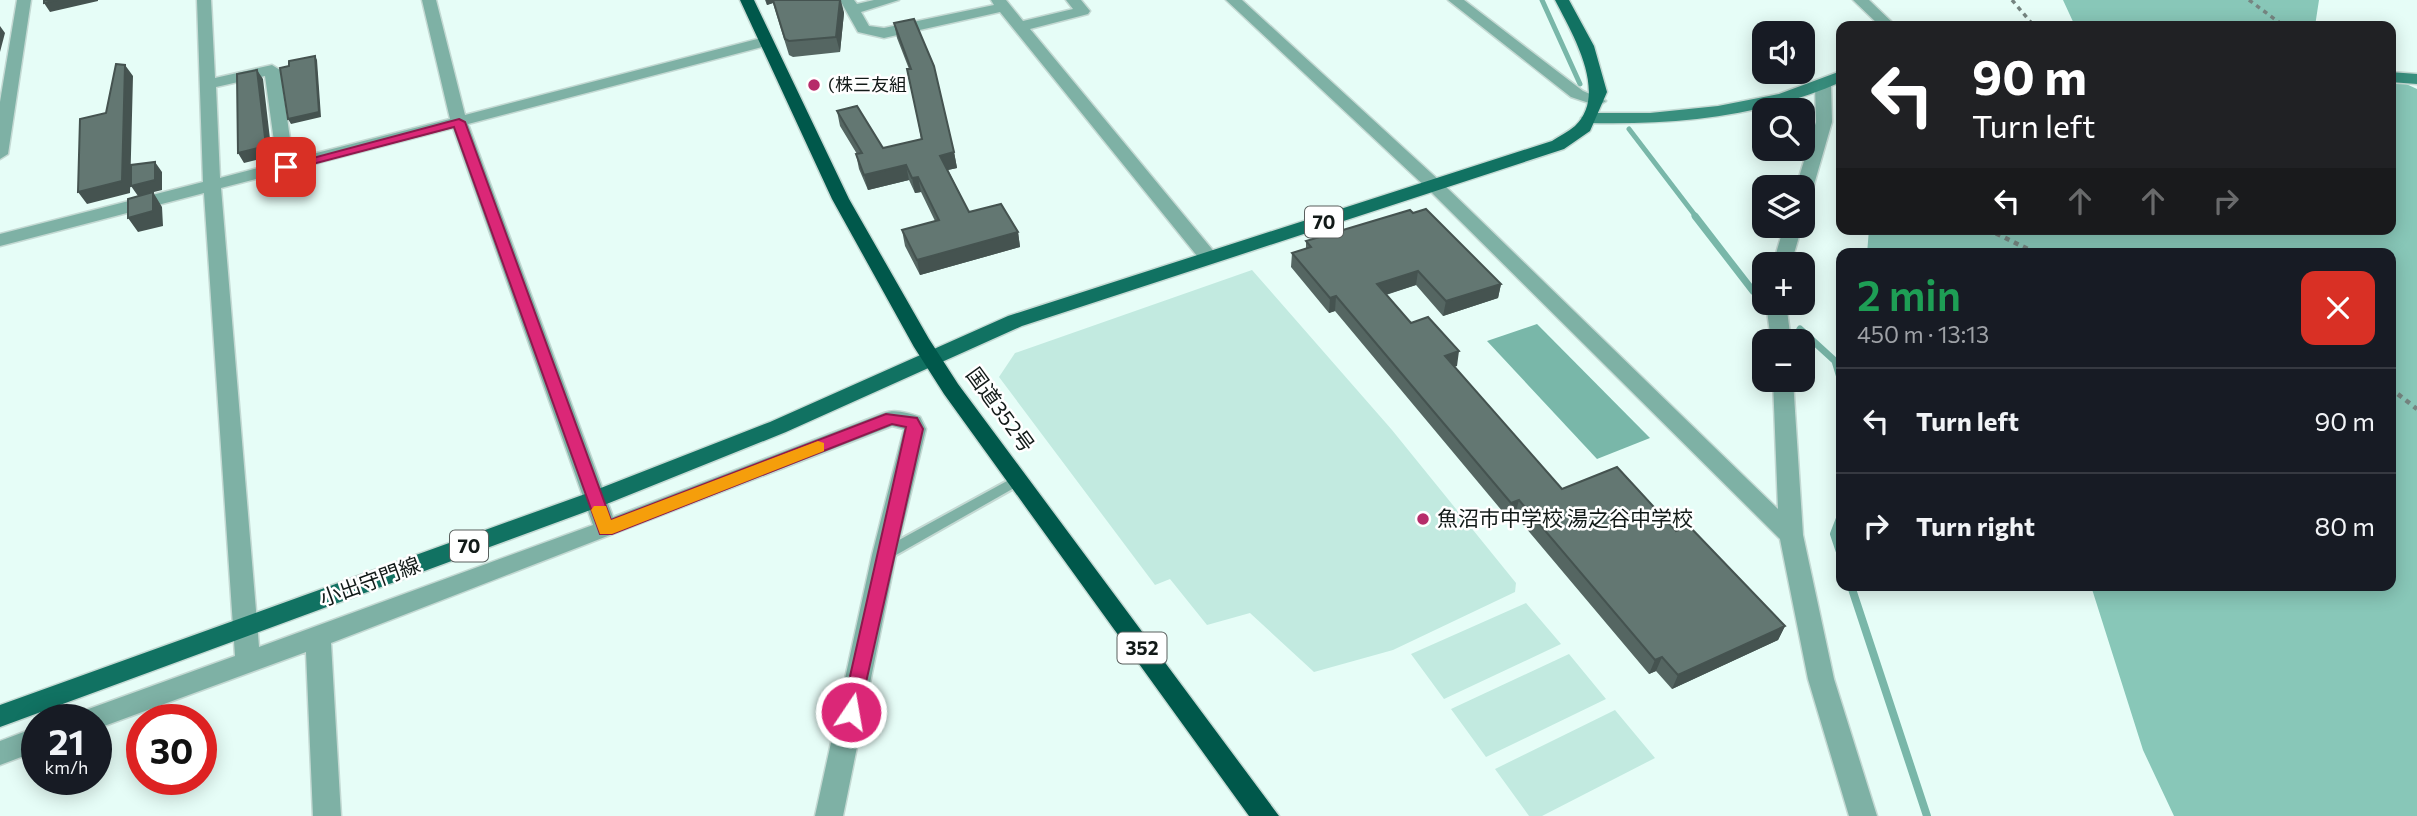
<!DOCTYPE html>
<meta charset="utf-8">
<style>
body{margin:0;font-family:Commissioner,"Noto Sans JP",sans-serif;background:#242831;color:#f1f3f6;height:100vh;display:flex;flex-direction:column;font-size:26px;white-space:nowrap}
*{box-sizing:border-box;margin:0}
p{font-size:23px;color:#9ea1a6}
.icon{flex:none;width:38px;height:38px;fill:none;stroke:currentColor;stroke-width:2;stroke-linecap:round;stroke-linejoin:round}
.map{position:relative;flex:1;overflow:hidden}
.details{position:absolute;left:1836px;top:248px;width:560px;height:343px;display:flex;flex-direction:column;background:#171b24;border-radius:14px;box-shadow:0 4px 18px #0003}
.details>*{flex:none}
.hud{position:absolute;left:1836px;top:21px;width:560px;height:214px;border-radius:14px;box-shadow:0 4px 18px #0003;background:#202124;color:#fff;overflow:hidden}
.tools{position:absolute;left:1752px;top:21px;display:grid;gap:14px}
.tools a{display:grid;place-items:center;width:63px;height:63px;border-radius:14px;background:#171b24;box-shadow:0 4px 18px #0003;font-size:35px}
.speed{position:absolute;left:21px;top:704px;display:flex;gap:14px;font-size:35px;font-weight:700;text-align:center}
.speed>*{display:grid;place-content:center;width:91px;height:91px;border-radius:50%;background:#171b24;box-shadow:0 4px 18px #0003;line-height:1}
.speed small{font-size:18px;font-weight:400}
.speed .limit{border:10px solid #d22;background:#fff;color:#111}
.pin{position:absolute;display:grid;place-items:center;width:60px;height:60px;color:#fff;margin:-30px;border-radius:14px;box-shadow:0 4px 10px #0006}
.me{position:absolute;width:77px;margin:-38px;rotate:12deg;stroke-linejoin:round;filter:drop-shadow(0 0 5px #0008)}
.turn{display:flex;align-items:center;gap:24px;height:147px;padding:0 21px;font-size:32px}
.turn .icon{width:91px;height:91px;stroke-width:2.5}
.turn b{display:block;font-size:49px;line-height:60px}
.lanes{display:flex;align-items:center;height:66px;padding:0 21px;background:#0003;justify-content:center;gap:35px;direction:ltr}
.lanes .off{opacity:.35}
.round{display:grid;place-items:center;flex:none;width:74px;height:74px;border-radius:14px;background:#242831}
.head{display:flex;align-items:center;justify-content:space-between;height:119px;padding:0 21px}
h1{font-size:42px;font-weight:600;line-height:52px;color:#1e9e55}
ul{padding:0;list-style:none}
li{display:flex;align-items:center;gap:21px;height:105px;padding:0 21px;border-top:2px solid #363941}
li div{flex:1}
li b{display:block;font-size:26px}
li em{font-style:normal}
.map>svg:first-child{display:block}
</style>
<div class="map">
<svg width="2417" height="816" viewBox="0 0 2417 816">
<rect width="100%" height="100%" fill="#e6fdf7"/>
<!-- green -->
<path fill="#c2eae0" d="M1252,270L1392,430L1516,583L1515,592L1393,650L1314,672L1250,613L1207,625L1170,579L1155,585L999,377L1015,353Z
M1526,603L1561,644L1444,699L1411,654Z
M1569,654L1606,699L1486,757L1451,709Z
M1615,710L1655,758L1542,816H1529L1495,769Z"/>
<!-- forest -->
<path fill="#88c7b8" d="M2063,0H2319L2315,26H2075Z
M2391,77L2417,89V816H2174L2143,750L2091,586H2390V254H1867L1869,229H2390Z"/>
<!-- water -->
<path fill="#79b7a9" d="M1537,324L1650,438L1597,459L1487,341Z"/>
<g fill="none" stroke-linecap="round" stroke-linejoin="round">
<!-- stream-far2 -->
<path stroke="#79b7a9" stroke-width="5" d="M1542,0L1580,84
M1629,129L1697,218"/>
<!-- stream-far1 -->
<path stroke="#79b7a9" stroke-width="7" d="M1695,216L1753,291
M1800,329L1835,361L1841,381"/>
<!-- stream -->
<path stroke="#79b7a9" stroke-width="8" d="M1841,516L1834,534L1841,555
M1851,586L1927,816"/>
<defs>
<path id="lane" d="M1018,475L1023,477L1024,480L1023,483L889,559L884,560L879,559L877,555L879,551Z"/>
<path id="street" d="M17,0H31L8,154L0,159V102Z
M197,0H211L215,78L272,65L280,70L293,159L450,119L422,0H436L465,115L765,37L770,39V45L468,124L613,517L884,413C895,409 908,413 920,417L926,429L896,555L843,816H815L872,555L904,429L892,426L331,643L341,816H313L306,652L96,729V719H79L83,711L235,656L204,193L0,246V234L203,182ZM265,76L277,163L220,178L216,87ZM453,128L593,525L259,647L221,188Z
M840,0H854L857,4L874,0H899L861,12L869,26L884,28L994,5L991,0H1006L1023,21L1073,9L1066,0H1081L1090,11L1088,14L1030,29L1216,254L1218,258L1216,262H1202L1000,12L884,38L858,32Z
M1226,0H1242L1442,183L1778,509L1773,380H1793L1803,535L1834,679L1877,816H1849L1808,679L1780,539L1430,191Z
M1448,0H1464L1583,91L1606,101L1598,106L1571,97Z
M1853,0H1869L1896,26H1880Z
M1823,80L1831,85L1832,122L1811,195L1802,200V187H1796L1816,122L1815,85Z
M1784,226H1802L1791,264H1773Z
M1766,303H1786L1791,341H1771Z
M37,727V751L0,765V741Z"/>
<path id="secondary" d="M1841,71V82C1762,117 1674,125 1589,123L1581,118L1589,113H1650L1718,106L1779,94Z
M2390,72L2417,74V84L2390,82Z"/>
<path id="primary" d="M1555,0H1569L1594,46L1607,92L1590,131L1564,149L1022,326L786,432L604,505L0,727V705L588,493L770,422L1008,316L1552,141C1559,136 1568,132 1575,126C1609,94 1572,33 1555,0Z"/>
<path id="highway" d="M740,0H754L849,199L929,339L958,384L1279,816H1249L944,394L914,347L832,199Z"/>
</defs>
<!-- lane casing -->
<use href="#lane" stroke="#c4d9d3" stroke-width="4"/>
<!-- street casing -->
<use href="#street" stroke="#c4d9d3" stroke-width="3"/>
<!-- secondary casing -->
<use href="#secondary" stroke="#c4d9d3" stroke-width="3"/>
<!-- primary casing -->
<use href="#primary" stroke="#c4d9d3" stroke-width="3"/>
<!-- highway casing -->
<use href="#highway" stroke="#c4d9d3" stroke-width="3"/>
<!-- path-far1 -->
<path stroke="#768581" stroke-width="3.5" stroke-dasharray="4.5 4.5" stroke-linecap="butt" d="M2012,0L2034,26
M2249,0L2284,26"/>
<!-- path -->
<path stroke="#768581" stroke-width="4.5" stroke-dasharray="5 5" stroke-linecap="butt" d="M1987,229L2038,254
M2141,254H2146
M2390,388L2417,409"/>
<!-- lane -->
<use href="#lane" fill="#7eb1a5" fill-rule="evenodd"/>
<!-- street -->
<use href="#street" fill="#7eb1a5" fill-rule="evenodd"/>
<!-- secondary -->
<use href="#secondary" fill="#388f7e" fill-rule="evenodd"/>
<!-- primary -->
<use href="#primary" fill="#117262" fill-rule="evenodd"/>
<!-- highway -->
<use href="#highway" fill="#00584b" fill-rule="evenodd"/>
</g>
<!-- wall -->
<path fill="#556662" d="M765,0H841L844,13L840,52L793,57L789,55L773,3L767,5Z
M894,23L954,152L957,168L948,170L969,212L1018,232L1020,247L920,275L905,246L902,230L935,221L921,192L915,193L909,180L868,190L859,169L856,154H857L840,126L837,111L883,148L921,139L909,69L897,38Z
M1306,241L1501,284L1498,298L1443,316L1416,285L1386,295L1411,323L1457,366H1454L1562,489L1676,531L1785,626L1778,640L1672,689L1656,671L1649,674L1515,515L1508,518L1335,311L1329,313L1291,267L1292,253L1306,249Z"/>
<!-- shaded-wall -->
<path fill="#455350" d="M57,0H98V1L50,12L44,3Z
M766,0H773V3L767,5Z
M840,0L844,13L840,52L836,37Z
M0,26L5,33L0,52Z
M315,56L317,60L321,117L291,124L288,119Z
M125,65L133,76L130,193L87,204L78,192Z
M257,70L263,79L272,156L244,163L238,153Z
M954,152L957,168L943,171L940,156Z
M155,162L162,172V190L138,196L131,186Z
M906,165L909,180L868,190L864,175Z
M918,177L921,192L915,193L912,178Z
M153,192L162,207L163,226L138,232L128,218Z
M1018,232L1020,247L920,275L917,260Z
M1418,271L1416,285L1375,298L1377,284Z
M1501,284L1498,298L1443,316L1446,301Z
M1336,296L1335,311L1329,313L1330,298Z
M1459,351L1457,366L1442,371L1445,356Z
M1519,500L1515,515L1508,518L1511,503Z
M1785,626L1778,640L1672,689L1678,675Z
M1662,657L1656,671L1649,674L1655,660Z"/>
<!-- building -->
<path fill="#637772" stroke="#455350" stroke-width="2" d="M44,0H57L44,3Z
M773,0H840L836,37L789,41L785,39Z
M914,19L934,66L954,152L940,156L969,212L1001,204L1018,232L917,260L902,230L939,220L918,177L912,178L906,165L864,175L856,154L862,153L837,111L857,106L883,148L922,139L907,69H911L894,23Z
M315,56L319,112L288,119L280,68L289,66V61Z
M116,64L125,65L122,181L78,192L80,119L106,113Z
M257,70L266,146L238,153L237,74Z
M155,162V180L131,186V165Z
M153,192V211L128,218V199Z
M1426,209L1501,284L1446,301L1418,271L1377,284L1411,323L1428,317L1459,351L1445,356L1562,489L1617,467L1676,531L1689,526L1785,626L1678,675L1662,657L1655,660L1519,500L1511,503L1336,296L1330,298L1292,253L1311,247L1306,241L1410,210L1413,213Z"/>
<!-- route -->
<path fill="#db2777" stroke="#8e194d" stroke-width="2" d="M459,119L465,122L611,520L886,414L917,418L923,429L858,718L851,720L844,718L842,712L906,427L892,424L612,534H600L454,127L286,171L279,167Z"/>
<!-- slow -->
<path fill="#f59e0b" d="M818,441L824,443V451L612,534H600L591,510L594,506H606L611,520Z"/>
<!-- markers -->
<g fill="#b62c6a" stroke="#fff" stroke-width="2.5">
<circle cx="814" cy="85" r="7"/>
<circle cx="1423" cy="519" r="7"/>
</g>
<g text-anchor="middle" stroke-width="5" stroke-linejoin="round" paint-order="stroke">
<!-- far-poi labels -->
<g font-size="18" fill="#121a18" stroke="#fff" text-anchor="start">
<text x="828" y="91">(株三友組</text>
</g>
<!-- shield labels -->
<g fill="#fff" stroke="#595f5d" stroke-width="2">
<rect x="1305" y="206.5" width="38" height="31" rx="5"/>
<rect x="450" y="530.5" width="38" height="31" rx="5"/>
<rect x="1117.5" y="632.5" width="49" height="31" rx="5"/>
</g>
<g font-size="19" font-weight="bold" fill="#121a18">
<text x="1324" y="229">70</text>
<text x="469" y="553">70</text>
<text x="1142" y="655">352</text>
</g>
<!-- street labels -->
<g font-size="21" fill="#121a18" stroke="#fff">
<text transform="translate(1000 410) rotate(54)" y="7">国道352号</text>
<text transform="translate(370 582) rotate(-20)" y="7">小出守門線</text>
</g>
<!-- poi labels -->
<g font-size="21" fill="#121a18" stroke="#fff" text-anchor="start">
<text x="1437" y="526">魚沼市中学校 湯之谷中学校</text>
</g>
</g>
</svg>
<div class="tools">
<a><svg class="icon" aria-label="sound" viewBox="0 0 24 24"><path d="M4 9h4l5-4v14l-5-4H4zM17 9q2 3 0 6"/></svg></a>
<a><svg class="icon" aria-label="search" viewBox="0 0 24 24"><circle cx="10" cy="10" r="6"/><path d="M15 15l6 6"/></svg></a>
<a><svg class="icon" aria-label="layers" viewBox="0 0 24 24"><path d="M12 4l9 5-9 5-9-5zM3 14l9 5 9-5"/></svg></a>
<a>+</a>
<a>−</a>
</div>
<div class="speed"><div>21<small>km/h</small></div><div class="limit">30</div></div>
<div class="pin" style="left:286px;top:167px;background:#d93025"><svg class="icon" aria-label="arrive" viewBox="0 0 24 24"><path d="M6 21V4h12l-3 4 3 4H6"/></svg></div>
<svg class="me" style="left:851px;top:712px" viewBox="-20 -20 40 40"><circle r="17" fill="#db2777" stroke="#fff" stroke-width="3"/><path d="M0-11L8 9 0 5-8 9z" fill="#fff"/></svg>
<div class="hud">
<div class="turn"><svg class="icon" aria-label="left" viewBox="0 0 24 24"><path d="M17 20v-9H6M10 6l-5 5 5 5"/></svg><div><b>90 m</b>Turn left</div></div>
<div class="lanes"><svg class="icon" aria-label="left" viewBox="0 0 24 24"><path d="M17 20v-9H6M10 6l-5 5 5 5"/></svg><svg class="icon off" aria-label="ahead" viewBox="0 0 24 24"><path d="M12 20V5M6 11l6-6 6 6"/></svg><svg class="icon off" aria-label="ahead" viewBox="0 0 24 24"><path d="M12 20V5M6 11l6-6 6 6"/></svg><svg class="icon off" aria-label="right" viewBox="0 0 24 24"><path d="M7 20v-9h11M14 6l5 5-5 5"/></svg></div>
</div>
<section class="details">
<div class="head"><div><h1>2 min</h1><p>450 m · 13:13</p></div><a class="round" style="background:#d93025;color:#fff"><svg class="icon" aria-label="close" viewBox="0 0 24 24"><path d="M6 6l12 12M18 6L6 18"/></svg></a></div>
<ul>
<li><svg class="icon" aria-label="left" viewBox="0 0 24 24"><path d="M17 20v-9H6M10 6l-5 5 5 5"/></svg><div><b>Turn left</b></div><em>90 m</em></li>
<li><svg class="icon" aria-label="right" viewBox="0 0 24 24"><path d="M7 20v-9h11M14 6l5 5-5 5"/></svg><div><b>Turn right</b></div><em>80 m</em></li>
</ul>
</section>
</div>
